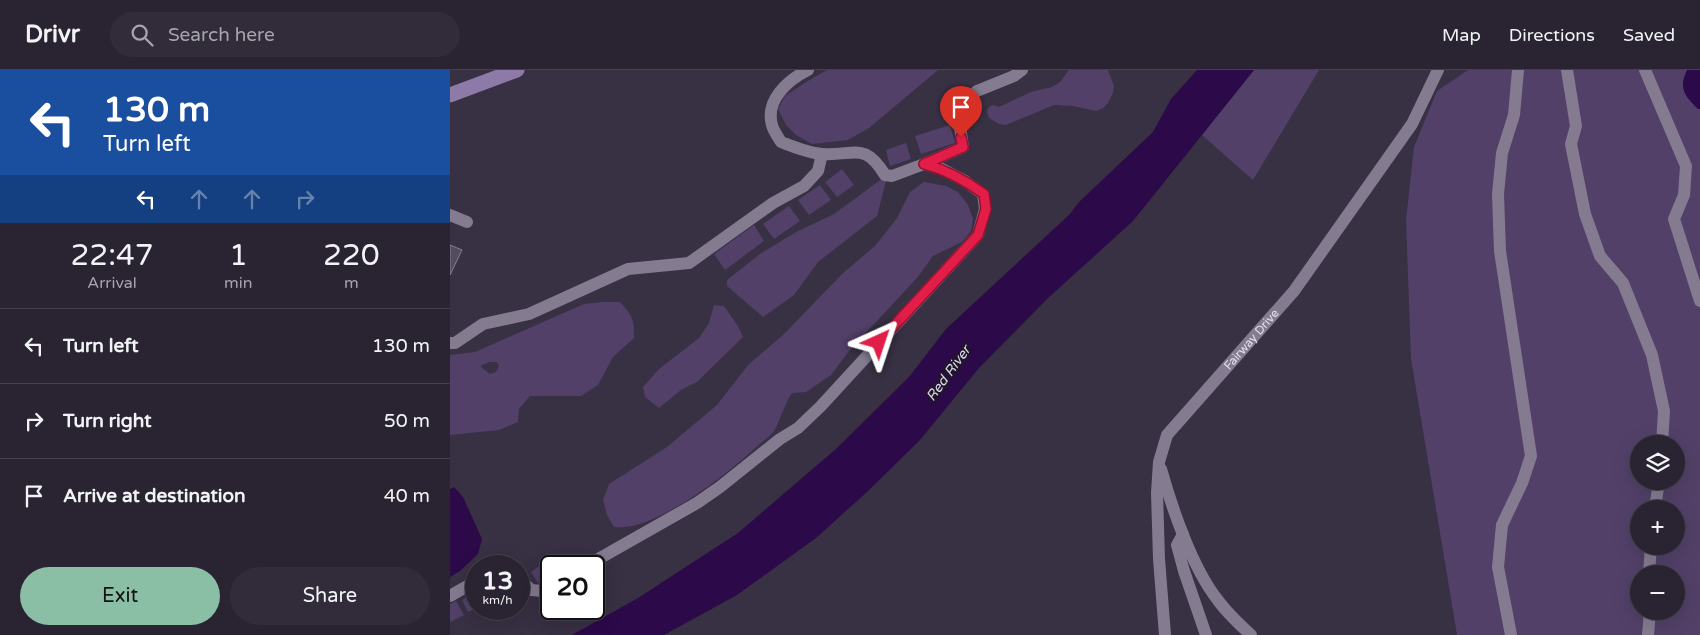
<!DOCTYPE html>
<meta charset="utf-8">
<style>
body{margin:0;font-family:"Varela Round",sans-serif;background:#322c3a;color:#f1f3f6;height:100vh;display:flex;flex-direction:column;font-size:19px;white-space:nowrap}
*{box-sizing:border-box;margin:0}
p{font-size:16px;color:#a5a4ac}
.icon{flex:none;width:28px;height:28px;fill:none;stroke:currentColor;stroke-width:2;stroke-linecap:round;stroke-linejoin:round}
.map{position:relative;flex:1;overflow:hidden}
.sheet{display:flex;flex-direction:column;background:#2a2432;width:450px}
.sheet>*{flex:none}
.guide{background:#1a4fa0;color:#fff;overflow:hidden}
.controls{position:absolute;left:1180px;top:365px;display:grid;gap:10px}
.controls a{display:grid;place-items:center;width:55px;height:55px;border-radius:50%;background:#2a2432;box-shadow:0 5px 20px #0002,0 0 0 1px #46414d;font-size:25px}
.speed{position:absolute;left:15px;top:485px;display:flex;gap:10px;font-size:25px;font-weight:700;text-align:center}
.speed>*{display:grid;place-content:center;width:65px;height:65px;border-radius:50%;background:#2a2432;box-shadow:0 5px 20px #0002,0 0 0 1px #46414d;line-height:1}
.speed small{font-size:12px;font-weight:400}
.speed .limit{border:2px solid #111;border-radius:8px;background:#fff;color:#111}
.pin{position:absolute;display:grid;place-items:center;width:42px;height:42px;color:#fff;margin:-51px -21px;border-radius:50% 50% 50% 0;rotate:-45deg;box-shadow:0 0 5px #0007}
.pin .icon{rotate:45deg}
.me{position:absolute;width:55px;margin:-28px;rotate:42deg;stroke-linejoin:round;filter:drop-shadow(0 0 4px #0008)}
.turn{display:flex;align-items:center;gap:18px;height:105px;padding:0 20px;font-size:22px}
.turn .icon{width:65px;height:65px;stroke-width:2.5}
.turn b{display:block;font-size:35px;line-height:42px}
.lanes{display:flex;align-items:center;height:48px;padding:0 20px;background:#0003;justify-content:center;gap:25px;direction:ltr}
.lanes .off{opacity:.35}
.eta{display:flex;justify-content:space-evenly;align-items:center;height:85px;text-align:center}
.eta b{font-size:30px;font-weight:600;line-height:35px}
.button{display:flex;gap:10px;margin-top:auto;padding:10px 20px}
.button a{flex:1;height:58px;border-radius:30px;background:#8abfa5;color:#111;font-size:20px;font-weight:600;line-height:58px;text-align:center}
.button a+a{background:#322c3a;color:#f1f3f6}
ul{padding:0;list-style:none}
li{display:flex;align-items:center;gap:15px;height:75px;padding:0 20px;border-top:1px solid #46414d}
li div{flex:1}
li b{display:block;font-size:19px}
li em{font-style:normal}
header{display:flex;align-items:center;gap:30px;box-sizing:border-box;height:70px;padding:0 25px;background:#2a2432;border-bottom:1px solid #46414d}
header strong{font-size:24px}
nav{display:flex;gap:28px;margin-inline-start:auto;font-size:18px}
.search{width:350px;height:45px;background:#322c3a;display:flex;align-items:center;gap:12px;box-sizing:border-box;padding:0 18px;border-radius:28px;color:#a5a4ac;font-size:19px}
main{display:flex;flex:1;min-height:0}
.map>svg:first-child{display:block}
</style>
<header>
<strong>Drivr</strong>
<div class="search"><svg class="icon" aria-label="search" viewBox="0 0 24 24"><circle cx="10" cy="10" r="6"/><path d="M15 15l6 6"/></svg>Search here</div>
<nav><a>Map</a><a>Directions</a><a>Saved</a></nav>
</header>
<main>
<section class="sheet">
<div class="guide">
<div class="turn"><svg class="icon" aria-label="left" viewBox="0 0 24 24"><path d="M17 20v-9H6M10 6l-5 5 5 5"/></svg><div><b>130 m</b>Turn left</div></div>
<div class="lanes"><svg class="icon" aria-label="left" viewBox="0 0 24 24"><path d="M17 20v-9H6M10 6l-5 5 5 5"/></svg><svg class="icon off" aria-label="ahead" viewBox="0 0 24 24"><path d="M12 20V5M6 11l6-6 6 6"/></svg><svg class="icon off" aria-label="ahead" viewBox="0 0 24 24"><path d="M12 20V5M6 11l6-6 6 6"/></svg><svg class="icon off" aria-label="right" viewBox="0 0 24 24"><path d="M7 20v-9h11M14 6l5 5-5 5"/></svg></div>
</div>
<div class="eta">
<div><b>22:47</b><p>Arrival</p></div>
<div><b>1</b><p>min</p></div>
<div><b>220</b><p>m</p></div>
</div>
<ul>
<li><svg class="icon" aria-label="left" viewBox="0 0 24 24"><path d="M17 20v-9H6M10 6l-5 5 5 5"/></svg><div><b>Turn left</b></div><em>130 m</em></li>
<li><svg class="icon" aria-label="right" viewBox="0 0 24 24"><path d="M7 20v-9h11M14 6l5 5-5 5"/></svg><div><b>Turn right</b></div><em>50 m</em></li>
<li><svg class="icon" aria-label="arrive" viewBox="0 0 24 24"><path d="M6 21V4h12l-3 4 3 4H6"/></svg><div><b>Arrive at destination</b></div><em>40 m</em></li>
</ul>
<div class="button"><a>Exit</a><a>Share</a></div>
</section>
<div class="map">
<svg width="1250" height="565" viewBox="0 0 1250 565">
<rect width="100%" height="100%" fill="#383043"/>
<!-- green -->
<path fill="#524068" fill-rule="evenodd" d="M377,0H488L419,58L398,70L362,74L346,65L336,55L328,39L335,26L356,12Z
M619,0H658L664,16L663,23L658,33L653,38L646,41L623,36L604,35L556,55L549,54L539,48L537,41L539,37L543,35L549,37L581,22L602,17L610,12Z
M804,0H869L803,110L752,65Z
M1018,0H1250V565H1007L961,289L956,150L964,77L987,21ZM1189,374H1226V411H1189ZM1189,439H1226V476H1189ZM1189,504H1226V541H1189Z
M500,55L505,73L471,84L465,66Z
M456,73L461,89L440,96L436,80Z
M392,99L404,115L387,127L375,112Z
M433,108L436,111L427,146L368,192L344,225L313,247L277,216V210L310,184L346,162L384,144Z
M474,112L496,116L508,122L518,135L523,149L521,161L512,172L483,186L467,208L399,281L381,305L356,322L342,323C334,335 331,349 324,361C319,368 310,373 304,379C275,406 204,462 164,457L157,445L153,430L159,414L217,377L267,335L298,295L333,265L393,203L425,176L447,148L460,122Z
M370,115L381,130L359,145L348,130Z
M339,136L350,151L324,169L313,154Z
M304,155L314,171L275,200L264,184Z
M152,232H170C183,246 184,249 184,268L163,287L148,315L131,326H80L69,339L68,352L49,360L0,365V285L25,282L134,234ZM40,292H47L49,296L46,302L40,304L31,297L32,295Z
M264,235L274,236L288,256L293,267L247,312L231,320L209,338L195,327L193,317L209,299L249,268L259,253Z
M104,486L110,496H101V504L88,513L81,502Z
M26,522V538L18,542L12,530Z
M6,531L14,545L0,552V534Z"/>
<!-- water -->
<path fill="#2c0949" d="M747,0H804L683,151L597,229L529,298L470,370L418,421L366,468L287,525L214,565H122L188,528L288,463L386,379L459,307L496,259L620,144L629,132L703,62L721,29Z
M1237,0H1250V39H1248C1235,26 1228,19 1237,0Z
M4,417L13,427L32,469L28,484L10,501L0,507V419Z"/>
<!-- building -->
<path fill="#534b5f" stroke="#877e94" d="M0,175L12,180L0,205Z"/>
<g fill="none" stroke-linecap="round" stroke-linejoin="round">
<!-- minor -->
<g stroke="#847b91" stroke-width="12">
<path d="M1117,0L1126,56L1121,74L1135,144L1150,186L1173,213L1202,285L1214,341L1212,374"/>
<path d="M1195,0L1236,96L1234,125L1224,149L1250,231"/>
<path d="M474,94L513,77L510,57L514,31L527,21L564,6L572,0"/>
<path d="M0,145L17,152"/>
<path d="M0,273H5L33,254L79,244L178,199L239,193L323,133L354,116L368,101L372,84"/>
<path d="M711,399C722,438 742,497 767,529C776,542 789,554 801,565"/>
<path d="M1205,439L1209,411"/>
<path d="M733,464L727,475L734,501L756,565"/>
<path d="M136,496L247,433L270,417L330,369L348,358L371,336L528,165L535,139L533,124L515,111L492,99L474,94L442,106L435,105C414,71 405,86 372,84C358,83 344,77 331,72C328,67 323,60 322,55C315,30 338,10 358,0"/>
<path d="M1199,504L1201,476"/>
<path d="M69,508L81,520L93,521L101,516"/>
<path d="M0,526L26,511"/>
<path id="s1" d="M715,565L709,489L707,423L709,392L717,365L844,221L962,54L988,0"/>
<path d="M1061,565L1048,497L1052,455L1072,413L1081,386L1050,181L1048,124L1052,83L1064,45L1068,0"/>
<path d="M1198,565L1200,541"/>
</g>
<!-- major -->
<path stroke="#8e7aa8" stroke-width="15" d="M0,25L67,0"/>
</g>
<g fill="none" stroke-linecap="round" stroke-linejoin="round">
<defs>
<path id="route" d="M429,272L528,165L536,139L534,124C515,110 497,100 474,94L513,77L511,67"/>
</defs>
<!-- route casing -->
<use href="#route" stroke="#92132f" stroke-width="12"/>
<!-- route -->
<use href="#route" stroke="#e11d48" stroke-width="9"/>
</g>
<g text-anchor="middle" stroke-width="4" stroke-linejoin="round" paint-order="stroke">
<!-- street labels -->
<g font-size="12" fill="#e3deea" stroke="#1d1a22">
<text dy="4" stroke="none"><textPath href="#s1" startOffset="329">Fairway Drive</textPath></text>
</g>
<!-- water labels -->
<g font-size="14" font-style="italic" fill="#e1d1f8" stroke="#1d1a22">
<text transform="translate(498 303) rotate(-54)" y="5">Red River</text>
</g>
</g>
</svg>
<div class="controls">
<a><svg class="icon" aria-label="layers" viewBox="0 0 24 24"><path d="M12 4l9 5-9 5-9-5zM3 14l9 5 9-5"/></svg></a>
<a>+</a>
<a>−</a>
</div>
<div class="speed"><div>13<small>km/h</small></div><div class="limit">20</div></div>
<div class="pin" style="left:511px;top:67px;background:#d93025"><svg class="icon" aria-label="arrive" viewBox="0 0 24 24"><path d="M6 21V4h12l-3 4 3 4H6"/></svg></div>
<svg class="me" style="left:429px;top:272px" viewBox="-20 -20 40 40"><path d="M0-17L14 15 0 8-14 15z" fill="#e11d48" stroke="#fff" stroke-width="4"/></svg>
</div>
</main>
